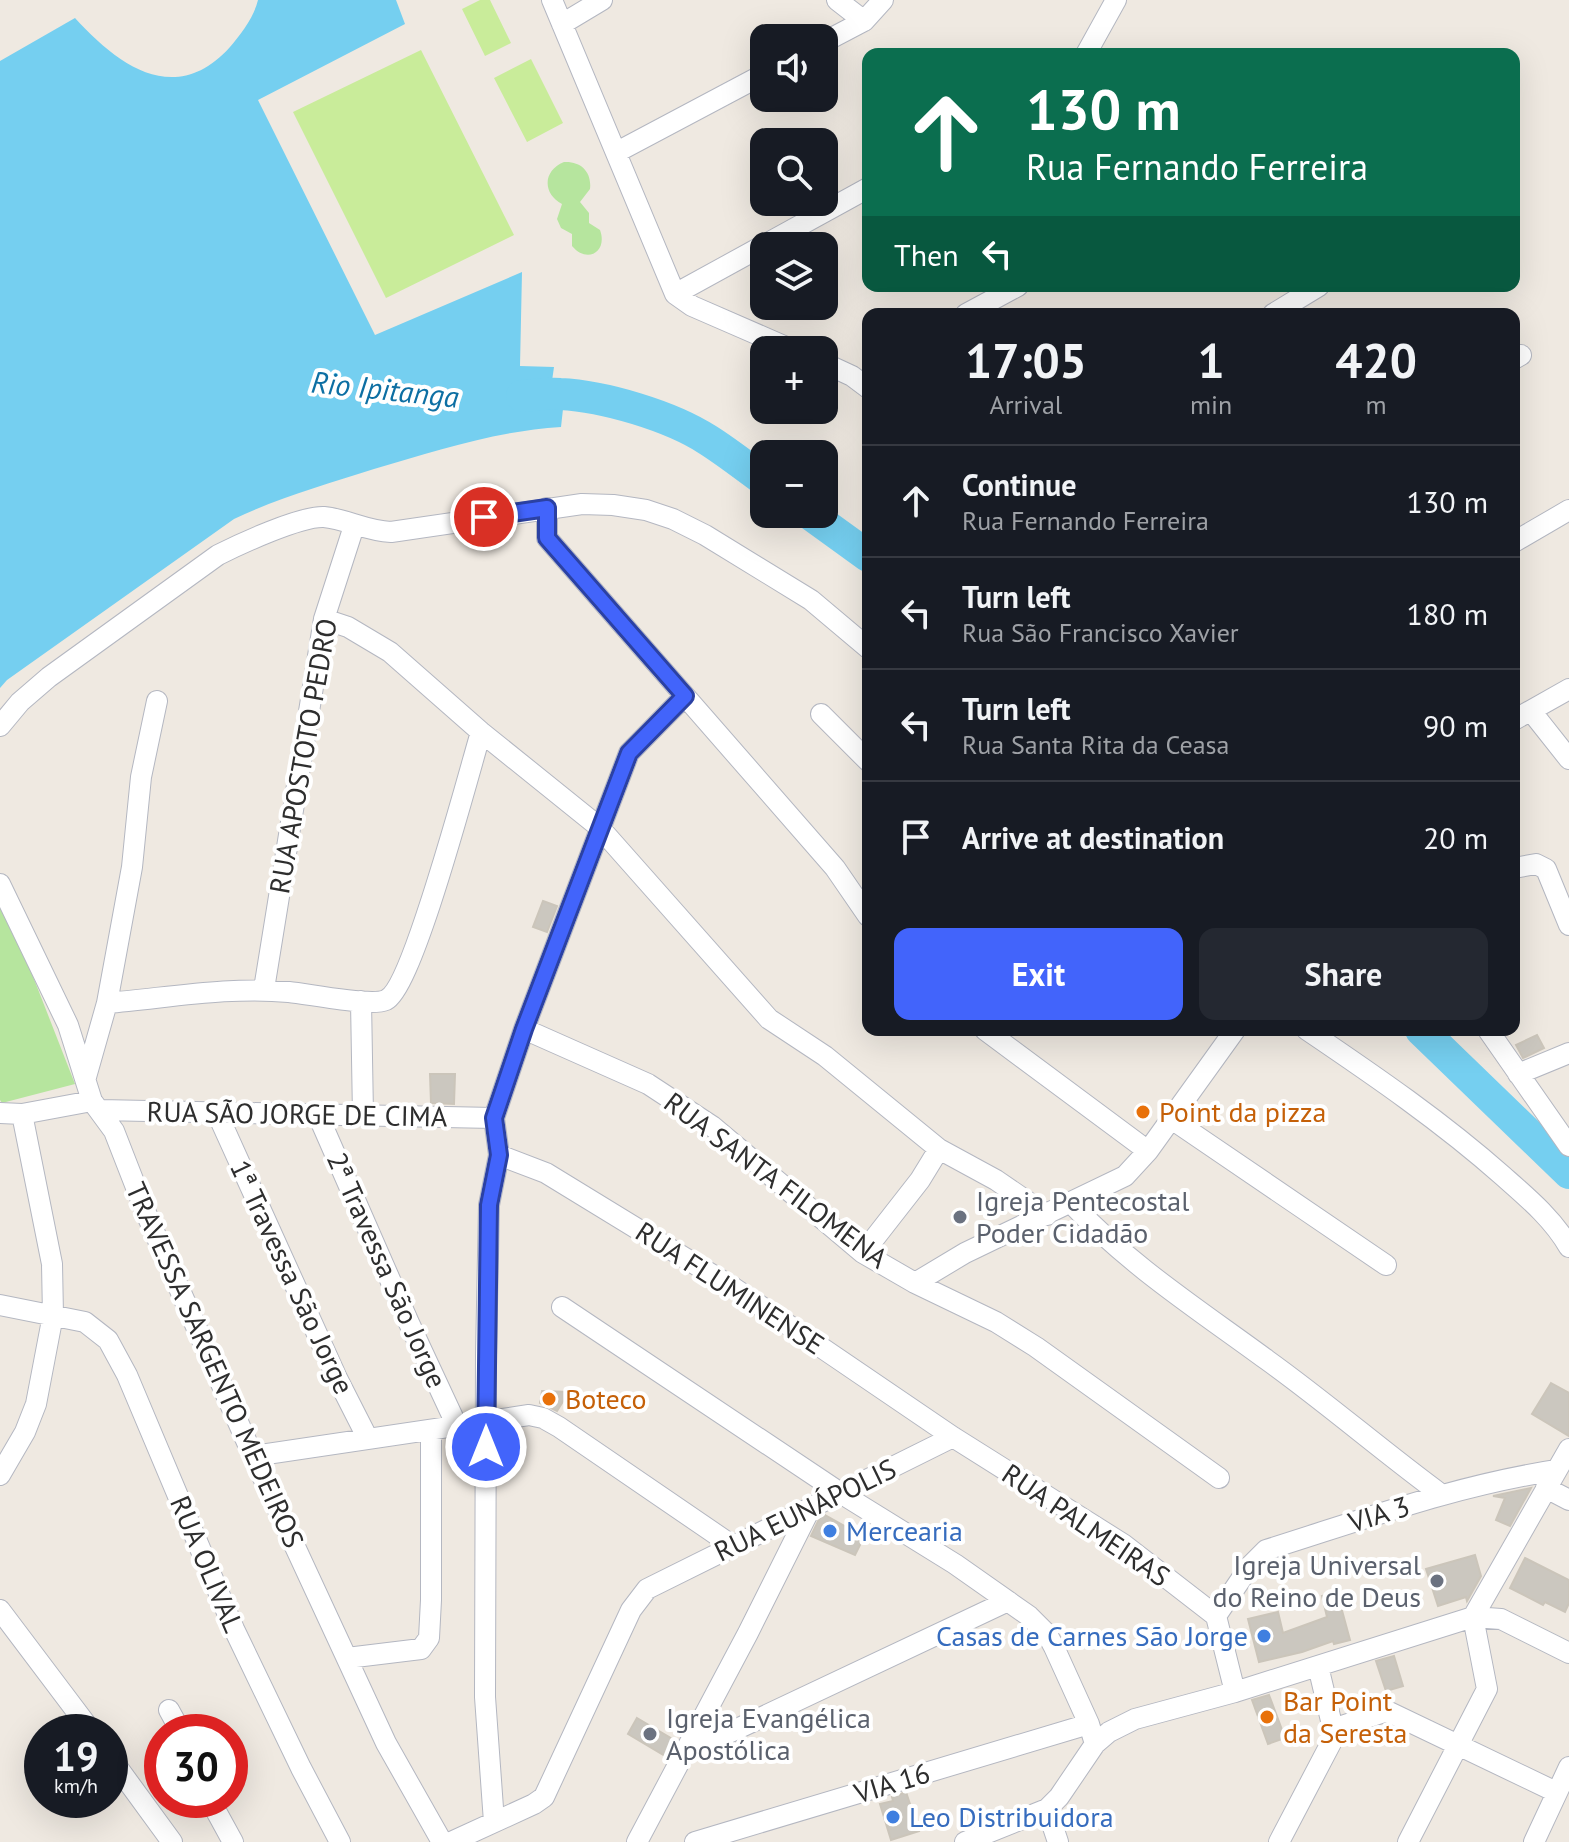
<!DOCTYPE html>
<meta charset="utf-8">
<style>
body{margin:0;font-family:"PT Sans",sans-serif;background:#242831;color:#f1f3f6;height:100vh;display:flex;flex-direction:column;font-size:30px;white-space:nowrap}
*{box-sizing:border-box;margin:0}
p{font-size:26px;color:#9ea1a6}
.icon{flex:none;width:44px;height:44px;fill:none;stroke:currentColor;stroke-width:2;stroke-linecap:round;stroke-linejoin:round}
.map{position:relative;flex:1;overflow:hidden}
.side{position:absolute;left:862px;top:308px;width:658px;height:728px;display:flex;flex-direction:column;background:#171b24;border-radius:16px;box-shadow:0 8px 32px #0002}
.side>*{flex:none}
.top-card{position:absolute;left:862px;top:48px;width:658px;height:244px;border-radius:16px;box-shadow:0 8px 32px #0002;background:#0b6e4f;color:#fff;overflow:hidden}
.controls{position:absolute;left:750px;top:24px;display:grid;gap:16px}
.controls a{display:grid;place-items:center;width:88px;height:88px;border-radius:16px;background:#171b24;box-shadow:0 8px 32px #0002;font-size:40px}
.speed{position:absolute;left:24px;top:1714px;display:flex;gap:16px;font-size:40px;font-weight:700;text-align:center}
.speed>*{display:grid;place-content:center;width:104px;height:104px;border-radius:50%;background:#171b24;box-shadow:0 8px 32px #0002;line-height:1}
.speed small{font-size:20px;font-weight:400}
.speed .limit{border:12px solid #d22;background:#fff;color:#111}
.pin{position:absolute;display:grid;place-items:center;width:68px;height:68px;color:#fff;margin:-34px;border:4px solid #fff;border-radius:50%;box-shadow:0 2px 8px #0007}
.me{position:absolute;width:88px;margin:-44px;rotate:0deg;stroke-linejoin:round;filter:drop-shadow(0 0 6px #0008)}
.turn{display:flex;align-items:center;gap:28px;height:168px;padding:0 32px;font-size:36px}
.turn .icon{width:104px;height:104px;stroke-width:2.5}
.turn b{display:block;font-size:56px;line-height:68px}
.then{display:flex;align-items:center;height:76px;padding:0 32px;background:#0003;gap:16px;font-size:30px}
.eta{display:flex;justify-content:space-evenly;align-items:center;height:136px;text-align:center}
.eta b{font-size:48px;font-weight:700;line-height:56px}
.action{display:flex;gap:16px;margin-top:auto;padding:16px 32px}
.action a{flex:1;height:92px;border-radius:16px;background:#4264fb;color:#fff;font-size:32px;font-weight:700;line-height:92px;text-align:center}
.action a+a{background:#242831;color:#f1f3f6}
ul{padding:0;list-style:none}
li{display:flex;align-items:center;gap:24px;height:112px;padding:0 32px;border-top:2px solid #363941}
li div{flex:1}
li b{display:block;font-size:30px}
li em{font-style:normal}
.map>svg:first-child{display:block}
</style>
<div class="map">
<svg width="1569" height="1842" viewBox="0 0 1569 1842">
<rect width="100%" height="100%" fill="#efe9e1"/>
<!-- green -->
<path fill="#b6e59e" d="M564,162C581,161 592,172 590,189L580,202L589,213V223L600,230C608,252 587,264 572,246V234L561,228L557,219L562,204C543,194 542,171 564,162Z
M0,892L75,1084L2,1103L0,1100Z"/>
<!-- pitch -->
<path fill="#c9ec9a" d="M480,0H490L511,43L485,56L462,9Z
M421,50L514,235L386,298L293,112Z
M531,59L563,123L527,142L494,78Z"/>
<!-- water -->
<path fill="#75cff0" d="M258,0H396L405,24L258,100L375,335L522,272L520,366L554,367L552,381L566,382L561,427C496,431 436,451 374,469C327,484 278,498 234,519L7,680L0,688V61L75,18C118,65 175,108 230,47C241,34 254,17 258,0Z"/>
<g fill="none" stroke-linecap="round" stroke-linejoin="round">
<!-- river -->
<path stroke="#75cff0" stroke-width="32" d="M522,396C535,395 548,393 560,394C604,396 671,416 708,440C727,452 746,467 764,480
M810,514L868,556
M1421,1030L1569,1173"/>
</g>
<!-- building -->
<path fill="#cbc7bf" stroke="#cbc5ba" stroke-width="2" d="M543,901L557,906L547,932L533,927Z
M1537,1035L1544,1048L1523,1058L1516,1045Z
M430,1074H455L454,1104L431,1103Z
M1551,1383L1569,1393V1436L1532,1414Z
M542,1391L569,1392L557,1411L540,1403Z
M1531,1488L1510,1526L1496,1520L1505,1498L1493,1496Z
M825,1515L864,1537L855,1555L811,1536L820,1517Z
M1475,1555L1481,1576L1467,1601L1466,1597L1438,1606L1426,1569Z
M1525,1558L1569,1580V1603L1565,1612L1545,1602L1543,1605L1510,1588Z
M1337,1592L1350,1640L1334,1644L1333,1641L1302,1652L1259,1662L1248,1619L1278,1612L1283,1633L1327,1617L1322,1596Z
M1394,1656L1403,1686L1386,1691L1376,1661Z
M1269,1695L1285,1738L1268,1744L1252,1700Z
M637,1718L676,1741L667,1757L628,1734Z
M906,1792L919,1831L891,1840L880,1804L893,1801L892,1797Z"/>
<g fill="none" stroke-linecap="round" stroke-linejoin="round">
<defs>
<path id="minor" d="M552,0L675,294L692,306L793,350
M837,0L864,21
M562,24L602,0
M824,42L864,21L883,0
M1086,54L1116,0
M617,152L764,74
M675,294L868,188
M966,314L1018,286
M1273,314L1319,286
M1514,359L1521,355
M824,363L852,376L868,388
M547,508V538L835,868L868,916
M1514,542L1569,510
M324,619L348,627L390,652L481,732L599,827L769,1019L825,1056L939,1149L996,1180L1047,1215
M1531,711L1569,759
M821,714L868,761
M1514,720L1569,689
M0,726L20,702L49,677L218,555C240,544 300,516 324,517C346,519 366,531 391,532L582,504L613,505L646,510L673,519L705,535L811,600L868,648
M1514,868L1536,864L1546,869L1569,925
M0,884L68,1025L92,1101L114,1131L146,1213L253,1456L386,1743L442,1842
M264,989L324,619L354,526
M361,1001L363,1115
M107,1003C167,998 230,986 289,992C309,994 370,1007 386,1000C413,987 469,772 481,732
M524,1029L648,1084L712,1126L863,1253L915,1283L996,1322L1036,1347L1219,1478
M985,1030L1148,1151
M1307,1030C1375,1076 1442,1122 1503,1176C1528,1198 1553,1219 1569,1247
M1488,1030L1569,1146
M1518,1074L1569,1053
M86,1077L107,1003L132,867L141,777L157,701
M100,1110L494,1118
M0,1113L22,1114L92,1101
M217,1113L337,1378L368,1439
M317,1113L409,1323L457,1426
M1170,1118L1386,1265
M499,1155L546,1173L734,1288L953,1437L1123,1544L1216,1616
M1071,1203C1129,1265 1199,1310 1267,1360C1327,1403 1382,1451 1442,1495
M863,1253L920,1180L939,1149
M915,1283L965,1253L1125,1176L1148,1151L1235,1030
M0,1305L85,1322L108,1340L127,1375L234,1629L301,1768L340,1842
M562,1307L842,1494L955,1564L1029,1616L1047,1634L1054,1647L1089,1724L1095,1744
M253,1456L529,1415L543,1418L559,1427L733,1546
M0,1475L25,1432L36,1404L53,1315L52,1264L22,1114
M1546,1488L1569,1500
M0,1610L92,1732
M1473,1617L1569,1449
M347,1658L421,1649L429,1638L431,1600V1430
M1235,1692L1216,1616L1250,1566L1266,1550C1362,1520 1457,1485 1557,1470
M169,1710L181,1732
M1333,1729L1387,1711L1556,1792
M684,1754L1008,1601
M110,1757L172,1842
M210,1800L233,1842
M1047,1809L1058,1842
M494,1822L485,1697L486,1355L489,1205L499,1155L494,1118L524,1029L629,753L685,696
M451,1842L534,1804L544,1797L631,1610L647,1589L953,1437
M637,1842L748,1633L810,1509
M695,1842L1089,1724
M965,1842L1047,1809L1059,1797L1095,1744L1109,1732L1135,1719L1235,1692L1473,1617L1501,1619L1569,1653
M1279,1842L1332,1741L1333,1729L1318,1666
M1408,1842L1487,1689L1473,1617
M1534,1842L1569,1767"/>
</defs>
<!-- minor casing -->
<use href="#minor" stroke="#b4b7c1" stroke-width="22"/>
<!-- minor -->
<use href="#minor" stroke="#fff" stroke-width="20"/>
</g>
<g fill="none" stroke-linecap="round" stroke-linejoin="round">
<defs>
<path id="route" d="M484,517L547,508V538L685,696L629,753L524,1029L494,1118L499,1155L489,1205L486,1447"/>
</defs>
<!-- route casing -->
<use href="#route" stroke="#2b41a3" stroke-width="20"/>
<!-- route -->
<use href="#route" stroke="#4264fb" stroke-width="14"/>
</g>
<!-- markers -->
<g fill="#e8710a" stroke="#fff" stroke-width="3">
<circle cx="1143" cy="1112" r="8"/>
<circle cx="549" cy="1399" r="8"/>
<circle cx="1267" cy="1717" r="8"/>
</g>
<g fill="#6b7280" stroke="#fff" stroke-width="3">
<circle cx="960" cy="1217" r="8"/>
<circle cx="1437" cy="1581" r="8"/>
<circle cx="650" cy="1734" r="8"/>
</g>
<g fill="#3f7fe0" stroke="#fff" stroke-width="3">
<circle cx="830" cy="1531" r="8"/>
<circle cx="1264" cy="1636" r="8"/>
<circle cx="893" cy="1817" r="8"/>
</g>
<g text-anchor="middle" stroke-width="8" stroke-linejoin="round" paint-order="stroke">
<!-- street labels -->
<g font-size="28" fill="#2e2e2e" stroke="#fff">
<text transform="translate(303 756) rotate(-80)" y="10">RUA APOSTOTO PEDRO</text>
<text transform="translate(297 1114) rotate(1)" y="10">RUA SÃO JORGE DE CIMA</text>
<text transform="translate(776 1180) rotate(37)" y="10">RUA SANTA FILOMENA</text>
<text transform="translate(387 1270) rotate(66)" y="10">2ª Travessa São Jorge</text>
<text transform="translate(292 1277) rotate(65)" y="10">1ª Travessa São Jorge</text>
<text transform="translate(730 1288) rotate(33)" y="10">RUA FLUMINENSE</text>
<text transform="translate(215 1365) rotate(66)" y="10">TRAVESSA SARGENTO MEDEIROS</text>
<text transform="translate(805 1510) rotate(-26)" y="10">RUA EUNÁPOLIS</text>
<text transform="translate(1379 1514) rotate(-17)" y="10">VIA 3</text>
<text transform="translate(1086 1525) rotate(34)" y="10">RUA PALMEIRAS</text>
<text transform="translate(207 1564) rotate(67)" y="10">RUA OLIVAL</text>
<text transform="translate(892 1783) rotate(-17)" y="10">VIA 16</text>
</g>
<!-- food labels -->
<g font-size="28" fill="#c56008" stroke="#fff" text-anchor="start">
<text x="1159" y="1122">Point da pizza</text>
<text x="565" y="1409">Boteco</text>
<text x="1283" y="1711">Bar Point<tspan x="1283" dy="32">da Seresta</tspan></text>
</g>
<!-- worship labels -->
<g font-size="28" fill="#5b616d" stroke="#fff" text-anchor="start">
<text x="976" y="1211">Igreja Pentecostal<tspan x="976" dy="32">Poder Cidadão</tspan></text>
<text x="1421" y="1575" text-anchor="end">Igreja Universal<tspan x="1421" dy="32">do Reino de Deus</tspan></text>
<text x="666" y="1728">Igreja Evangélica<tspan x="666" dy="32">Apostólica</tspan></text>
</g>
<!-- shop labels -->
<g font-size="28" fill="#366cbe" stroke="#fff" text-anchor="start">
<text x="846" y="1541">Mercearia</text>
<text x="1248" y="1646" text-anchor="end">Casas de Carnes São Jorge</text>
<text x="909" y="1827">Leo Distribuidora</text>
</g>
<!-- water labels -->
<g font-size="30" font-style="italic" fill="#0d6fa3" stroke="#fff">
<text transform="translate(385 390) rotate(6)" y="10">Rio Ipitanga</text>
</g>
</g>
</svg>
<div class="controls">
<a><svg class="icon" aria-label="sound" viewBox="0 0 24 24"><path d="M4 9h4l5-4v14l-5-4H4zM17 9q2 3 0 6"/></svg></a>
<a><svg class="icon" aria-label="search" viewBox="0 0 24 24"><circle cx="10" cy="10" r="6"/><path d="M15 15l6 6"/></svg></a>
<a><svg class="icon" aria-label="layers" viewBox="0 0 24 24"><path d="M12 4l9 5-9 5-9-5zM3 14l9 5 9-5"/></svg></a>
<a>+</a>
<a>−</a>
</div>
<div class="speed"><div>19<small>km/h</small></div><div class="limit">30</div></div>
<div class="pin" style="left:484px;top:517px;background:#d93025"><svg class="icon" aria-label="arrive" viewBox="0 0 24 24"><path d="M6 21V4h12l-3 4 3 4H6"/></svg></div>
<svg class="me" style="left:486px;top:1447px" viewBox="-20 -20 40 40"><circle r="17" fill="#4264fb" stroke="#fff" stroke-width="3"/><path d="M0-11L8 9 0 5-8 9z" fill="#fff"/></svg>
<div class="top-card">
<div class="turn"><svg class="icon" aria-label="ahead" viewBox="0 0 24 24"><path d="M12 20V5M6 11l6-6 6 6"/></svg><div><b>130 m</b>Rua Fernando Ferreira</div></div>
<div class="then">Then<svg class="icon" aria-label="left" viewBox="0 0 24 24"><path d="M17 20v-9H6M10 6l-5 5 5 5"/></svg></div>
</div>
<section class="side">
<div class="eta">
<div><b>17:05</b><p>Arrival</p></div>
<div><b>1</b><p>min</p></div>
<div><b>420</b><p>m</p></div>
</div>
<ul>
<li><svg class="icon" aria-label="ahead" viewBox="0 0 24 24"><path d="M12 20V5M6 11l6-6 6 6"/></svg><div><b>Continue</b><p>Rua Fernando Ferreira</p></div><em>130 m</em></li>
<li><svg class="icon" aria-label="left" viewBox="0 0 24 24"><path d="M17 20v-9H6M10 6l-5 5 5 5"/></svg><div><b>Turn left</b><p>Rua São Francisco Xavier</p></div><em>180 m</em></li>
<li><svg class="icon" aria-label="left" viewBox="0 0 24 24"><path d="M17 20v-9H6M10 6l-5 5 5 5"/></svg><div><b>Turn left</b><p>Rua Santa Rita da Ceasa</p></div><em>90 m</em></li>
<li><svg class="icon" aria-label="arrive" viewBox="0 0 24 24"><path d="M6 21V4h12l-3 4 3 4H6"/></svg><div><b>Arrive at destination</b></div><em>20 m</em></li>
</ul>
<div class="action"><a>Exit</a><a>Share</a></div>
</section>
</div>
